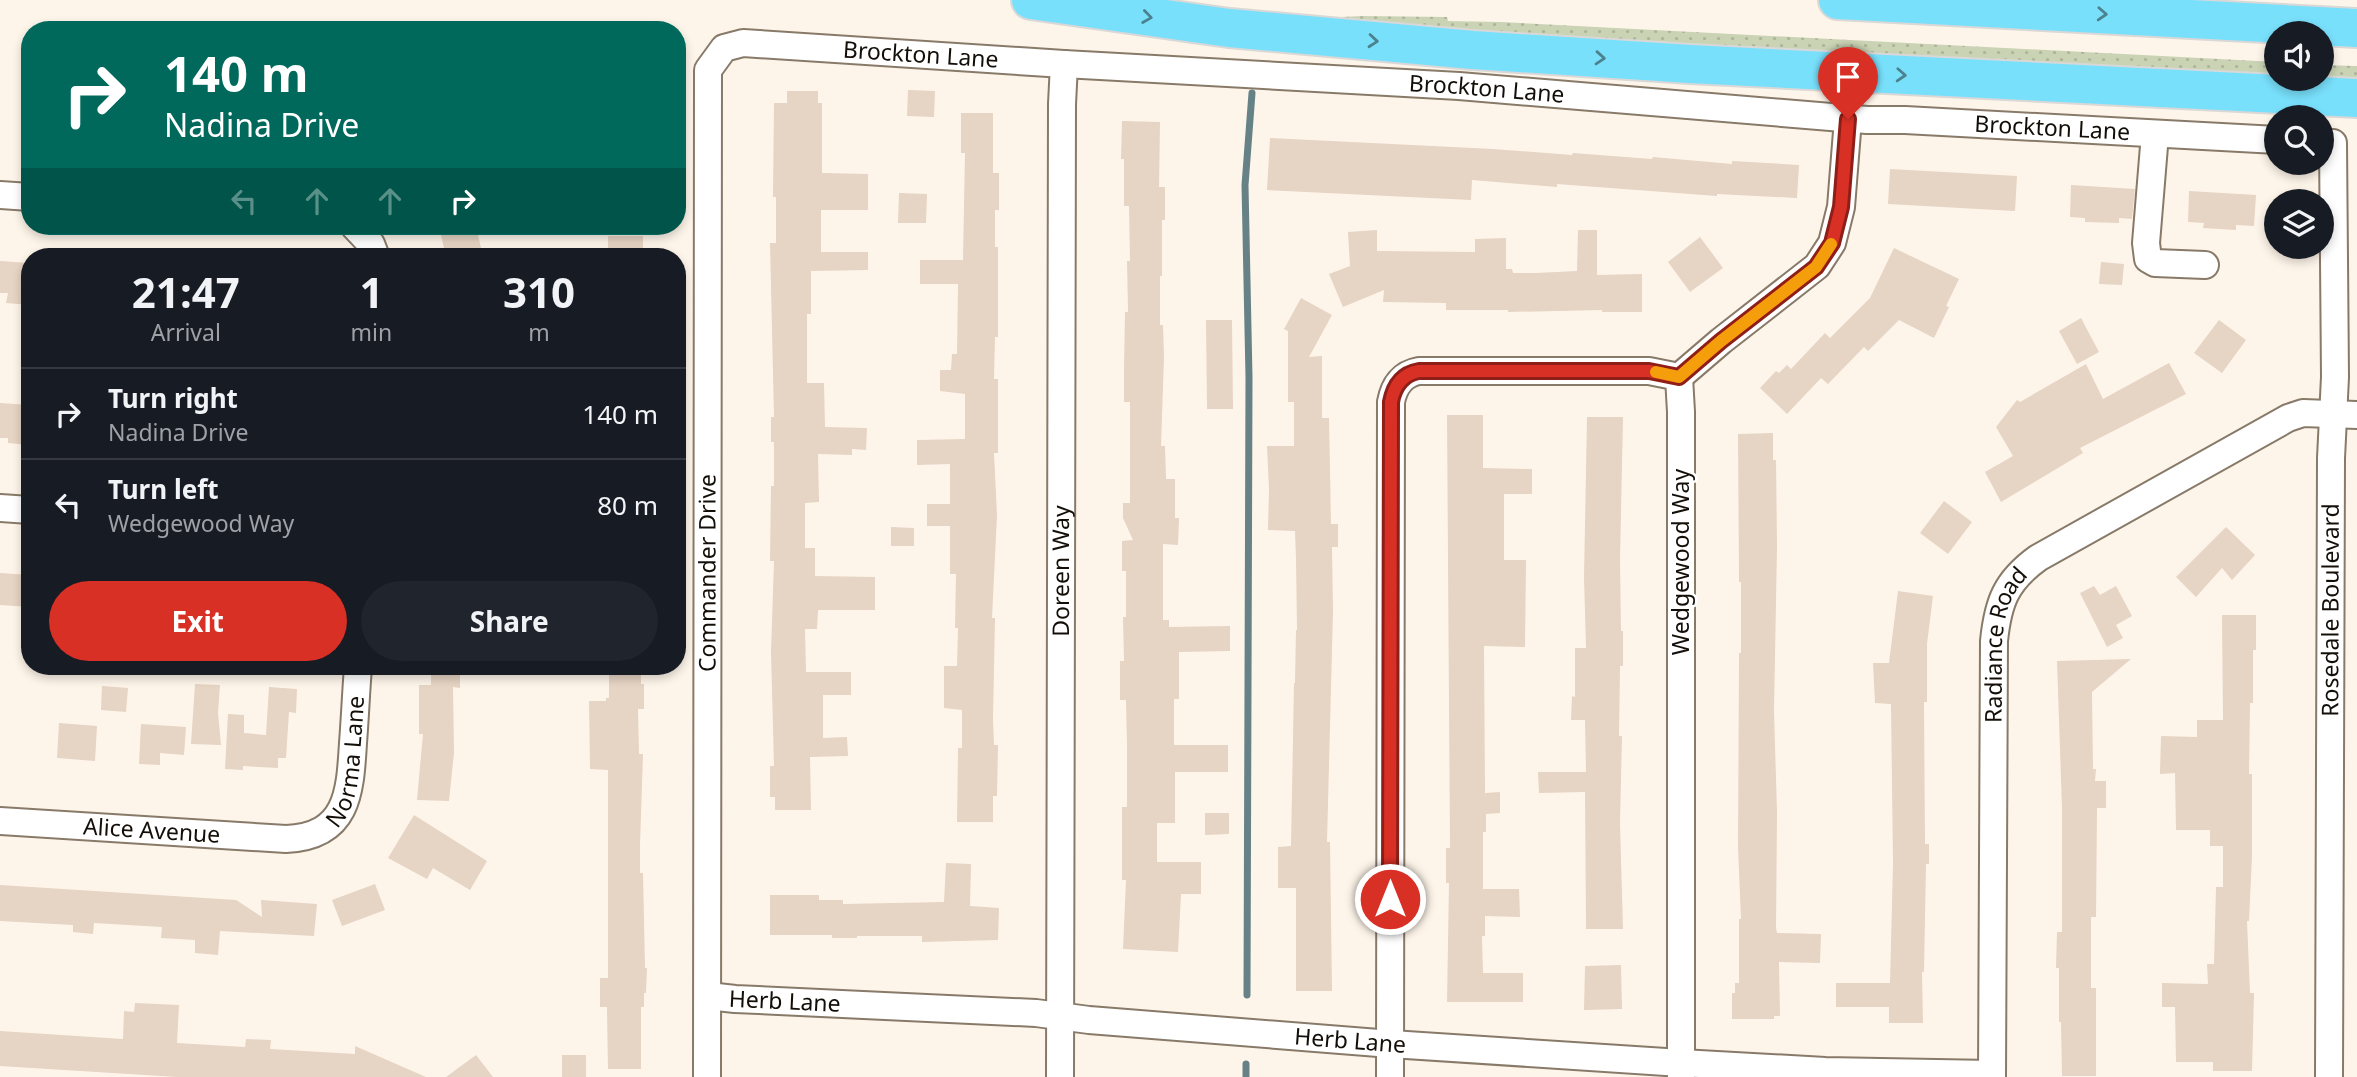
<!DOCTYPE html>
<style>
body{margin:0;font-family:"Noto Sans",sans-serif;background:#20242c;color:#f1f3f6;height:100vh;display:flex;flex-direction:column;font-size:26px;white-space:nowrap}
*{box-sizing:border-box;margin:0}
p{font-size:23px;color:#9ea1a6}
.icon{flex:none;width:38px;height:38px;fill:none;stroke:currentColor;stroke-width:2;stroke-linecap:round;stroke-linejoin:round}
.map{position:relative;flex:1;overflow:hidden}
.drawer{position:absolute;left:21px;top:248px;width:665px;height:427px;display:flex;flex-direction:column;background:#171b24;border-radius:28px;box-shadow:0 4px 10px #0003}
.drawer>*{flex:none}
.hud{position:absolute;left:21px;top:21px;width:665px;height:214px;border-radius:28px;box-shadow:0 4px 10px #0003;background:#00695c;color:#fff;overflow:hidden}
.buttons{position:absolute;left:2264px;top:21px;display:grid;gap:14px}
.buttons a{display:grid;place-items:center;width:70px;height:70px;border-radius:50%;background:#171b24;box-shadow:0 4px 10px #0003;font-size:35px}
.pin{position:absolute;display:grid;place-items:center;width:60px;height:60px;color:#fff;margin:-72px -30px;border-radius:50% 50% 50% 0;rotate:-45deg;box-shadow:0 0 7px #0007}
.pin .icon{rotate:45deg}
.me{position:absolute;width:77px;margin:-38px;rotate:0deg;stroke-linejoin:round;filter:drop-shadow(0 0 5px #0008)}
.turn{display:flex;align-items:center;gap:24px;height:147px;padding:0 28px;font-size:32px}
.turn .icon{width:91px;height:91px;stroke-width:2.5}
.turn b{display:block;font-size:49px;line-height:60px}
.lanes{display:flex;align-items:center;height:66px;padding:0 28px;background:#0003;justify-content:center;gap:35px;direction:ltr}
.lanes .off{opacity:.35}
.eta{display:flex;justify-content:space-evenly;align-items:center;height:119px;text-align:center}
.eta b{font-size:42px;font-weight:700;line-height:49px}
.button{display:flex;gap:14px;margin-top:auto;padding:14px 28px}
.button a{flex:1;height:80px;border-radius:42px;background:#d93025;color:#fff;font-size:28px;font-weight:700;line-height:80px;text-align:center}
.button a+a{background:#20242c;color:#f1f3f6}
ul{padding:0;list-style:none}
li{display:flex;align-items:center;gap:21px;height:91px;padding:0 28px;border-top:2px solid #363941}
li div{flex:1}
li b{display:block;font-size:26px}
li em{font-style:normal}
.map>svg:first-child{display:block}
</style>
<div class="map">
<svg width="2357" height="1077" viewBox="0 0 2357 1077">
<defs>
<pattern id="green-dots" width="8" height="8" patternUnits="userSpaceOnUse" patternTransform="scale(1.75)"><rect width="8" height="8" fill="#cad3b4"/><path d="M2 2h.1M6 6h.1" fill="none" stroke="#adb499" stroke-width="1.8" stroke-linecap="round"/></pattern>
</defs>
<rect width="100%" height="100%" fill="#fef5ea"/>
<!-- green -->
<path fill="url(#green-dots)" d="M1363,16L1447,17L1448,21L1501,22L2277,62V79H2322V65L2357,66V85L1500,38L1318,18Z"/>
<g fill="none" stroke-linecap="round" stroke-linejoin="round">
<!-- stream -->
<path stroke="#668286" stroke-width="7" d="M1247,995L1249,377L1245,185L1252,93
M1246,1064V1077"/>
</g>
<!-- building -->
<path fill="#e6d4c4" d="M908,90L935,91L934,117L907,116Z
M787,91H818V103H822V173L868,174V210H821V252H868V270L811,271V314H807V383H824L825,427L867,428L866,450L852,449V455L818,454L819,502L805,503V548H815V576L875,577V610H818L817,629H805L806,672H851V695H823V738L847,737L848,756L810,757L811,810H775V797H770V766H774L771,652L774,561H770L771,486H774V442H771V417H774L770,243H776V197H773L774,103H787Z
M961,113H993V173H999V210H995V247H998V337H995L994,379H998V453H994L997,515L992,618H995L993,720L994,745H998L997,796H993V822H957L958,748H962V710L944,708V666H957L958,628H955L956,574H950V526H927V504H950V464L917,465V440L965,439V394L940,391V370H951L952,354H957L958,284H920V260H963L965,153H961Z
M1122,121L1160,122L1159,187H1165V220H1162V276H1160V325H1163L1164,357L1161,446H1165L1166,479H1175V518H1179L1178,545L1163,544V620H1169V627L1230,626V651L1179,652V699H1174V745H1228V772H1175V823H1157V862H1201V894H1181L1178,952L1123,949L1126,880H1122V807H1127V745L1126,700H1120V661H1124L1123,617H1126V571H1122V541L1133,540L1123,518V503H1130V402H1124V370L1125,312H1128L1127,261H1130L1129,206H1124V159H1121Z
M1270,138L1493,149L1572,155L1573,153L1652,159L1653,157L1732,164V161L1799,165L1797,198L1717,194V196L1557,184V187L1472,180L1471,200L1267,190Z
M1890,169L2017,176L2015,211L1888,204Z
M2071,185L2135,189L2132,219L2119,218V223L2085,222V218L2070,217Z
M2189,191L2256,195L2254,226L2236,225V230L2203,228L2204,223L2188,222Z
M899,193L927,194L926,223H898Z
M439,226H476L483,257H446Z
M1377,230V251L1475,252V239L1506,238V269H1512L1513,273H1536L1577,271L1578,230H1597V275L1642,274V312H1602V310L1508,312V310H1446V303L1383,302L1384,290L1343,307L1329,274L1350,266L1348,232Z
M608,236H643V257H608Z
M1700,237L1723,268L1690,292L1668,262Z
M1894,248L1959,279L1946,306L1949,307L1934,338L1899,320L1868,351L1864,347L1828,384L1821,378L1787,414L1760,388L1776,371L1779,373L1787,365L1791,369L1825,333L1830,338L1870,298Z
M0,261L30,263V305L6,303L8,293H0Z
M2101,262L2124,264L2122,285L2099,284Z
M1301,298L1332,315L1309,357L1322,356V418H1329L1331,524H1338V547H1332L1333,611L1327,842H1330L1332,991H1296V888H1278V847L1291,846L1294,683H1295L1296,630H1297L1296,558L1295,531L1268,530L1269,489L1267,446H1294V402H1288V331L1284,329Z
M2081,318L2099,352L2077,364L2059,331Z
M1206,320H1232L1233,409H1207Z
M2219,320L2246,340L2222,373L2194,353Z
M2169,363L2186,394L2080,448L2083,453L2001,502L1985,472L2013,456L1996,427L2017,400L2020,402L2086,364L2103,399Z
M0,403L30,405V445L8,443V438H0Z
M1447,415H1483V468L1532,469V494H1504V560H1526L1525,647L1484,646L1485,793L1500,792V813L1486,814V832H1483V889H1519L1520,917L1485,916V936H1482L1483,973H1523V1002H1447L1449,883H1446V848H1450Z
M1587,417H1623L1620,560L1621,631H1623V666H1620L1619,736H1622L1620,823L1623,929H1586L1585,792L1539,793L1538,772H1586L1585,720H1571L1572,696L1575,697V648H1586L1584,578Z
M1773,433V460H1776L1777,546L1774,711L1777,812L1776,928L1777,933L1821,934L1820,963L1779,962L1780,1016H1774V1019H1732V993H1735V983H1739V919H1741L1738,847L1739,653H1741V582H1739L1738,434Z
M1944,501L1972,522L1948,554L1920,533Z
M891,527L914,528V546H891Z
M2226,527L2255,555L2232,580L2222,568L2196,597L2176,577Z
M0,573L30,575V607L0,605Z
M2094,586L2100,595L2116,586L2132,616L2116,625L2123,638L2107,647L2080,593Z
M1898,591L1933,596L1927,644V702H1924L1925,844H1929V864H1926L1924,972H1922L1923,1023H1889V1007H1836V983H1890L1893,863L1891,704L1875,703L1873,663H1889Z
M2222,615H2256V650H2253V703H2250L2249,774H2252V856L2249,921H2247L2250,993H2254L2252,1071H2213V1062H2176L2175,1007H2162V983L2208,984L2207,964H2214L2216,887H2223V846H2210V830H2176L2175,773L2160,774L2161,736L2197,737V720H2223Z
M2131,659L2092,692L2093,769H2096L2095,781H2106V808H2097L2096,917H2091V988H2096V1076H2062L2061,1022H2059V968H2056L2057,932H2062V808L2057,661Z
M431,668H460V688L453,687L454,753L449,801L417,800L423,734H419V685H431Z
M609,670H641V684H644V709H638L639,754H643L640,845V873H643L645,968H647L646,993H644V1007H641V1069H608L607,1007H600V978H608V770L590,769L589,701H606V698H609Z
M195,684L220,685L218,713L221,745L191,744Z
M102,686L128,688L126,712L101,710Z
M269,687L297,689L296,713L289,712L286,758H278V768L243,766V770L225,769L228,714L244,715V733L266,735Z
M59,723L97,726L95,761L57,758Z
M141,724L186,727L184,755L160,753V765L139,764Z
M1205,813H1229V834L1205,835Z
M414,815L487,861L470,890L433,868L427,879L388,858Z
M946,863L971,864L970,906L999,908L998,940L922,942V936H857V938H832V935H770V895H819V900H843V904L944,902Z
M375,884L385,910L342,926L332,900Z
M0,885L236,900L262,917L261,900L317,904L314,936L220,931L218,955L195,953V940L161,938L162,927L94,923L93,934L73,932V925L0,921Z
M1621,965L1622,1009L1584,1010L1585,966Z
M135,1003L179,1005L177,1043L245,1047L246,1039L271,1040L270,1049L355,1054V1046L426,1077H177L0,1066V1031L123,1039L124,1011L134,1012Z
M476,1055L493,1077H446Z
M562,1055H586V1077H562Z"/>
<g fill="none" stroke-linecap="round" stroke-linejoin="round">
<defs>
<g id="minor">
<path d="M2155,134L2146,243L2148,259L2155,263L2205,265"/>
<path d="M0,195L30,197"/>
<path d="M354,226L371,244L376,257"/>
<path d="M1679,377L1681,412V1077"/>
<path d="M1679,377L1721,341L1817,266L1832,243L1841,207L1848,119"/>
<path d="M0,508L30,510"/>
<path id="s1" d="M0,821L286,839C348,836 350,793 353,743C355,717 356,692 358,667"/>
<path id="s2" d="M708,996L735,999L1036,1013L1089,1020L1391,1044L1681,1063L1825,1071L1992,1074"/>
<path id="s3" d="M707,1077L708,70L724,48L743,43L1064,64L1459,86L1867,120H1905L2277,140"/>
<path id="s4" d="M1060,1077L1062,104L1064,64"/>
<path d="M1390,1077L1391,402C1394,386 1402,374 1419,371H1649L1679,377"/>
<path id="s5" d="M1992,1077L1994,641C1998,602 2006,581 2038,558L2288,418L2303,413L2357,415"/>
<path id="s6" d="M2329,1077L2331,458L2335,377L2333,143"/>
</g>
<path id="highway" d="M1031,0L1229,28L1473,50L1690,64L2357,98
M1838,0L2357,28"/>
</defs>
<!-- minor casing -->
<use href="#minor" stroke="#887a69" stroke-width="30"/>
<!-- highway casing -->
<use href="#highway" stroke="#d9d8d7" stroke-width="42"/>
<!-- minor -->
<use href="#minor" stroke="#fff" stroke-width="26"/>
<!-- highway -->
<use href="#highway" stroke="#79e0fc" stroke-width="38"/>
</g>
<!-- one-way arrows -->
<defs><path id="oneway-chevron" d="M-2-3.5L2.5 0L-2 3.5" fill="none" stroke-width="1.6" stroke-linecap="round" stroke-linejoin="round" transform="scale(1.75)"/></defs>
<g stroke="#4b828e">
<use href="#oneway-chevron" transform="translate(2102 14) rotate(3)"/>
<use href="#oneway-chevron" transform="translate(1147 17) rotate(8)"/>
<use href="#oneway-chevron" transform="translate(1373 41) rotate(5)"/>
<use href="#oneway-chevron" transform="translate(1600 58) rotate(4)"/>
<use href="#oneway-chevron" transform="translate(1901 75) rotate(3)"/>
</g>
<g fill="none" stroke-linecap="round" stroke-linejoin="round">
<defs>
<path id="route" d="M1390,899L1391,402C1394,386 1402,374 1419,371H1649L1679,377L1721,341L1816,267L1832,243L1841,207L1848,119"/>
</defs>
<!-- route casing -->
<use href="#route" stroke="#8d1f18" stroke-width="18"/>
<!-- route -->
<use href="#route" stroke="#d93025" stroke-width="12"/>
<!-- slow -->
<path stroke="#f59e0b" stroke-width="12" d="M1656,372L1679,377L1721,341L1816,267L1831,244"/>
</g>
<g text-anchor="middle" stroke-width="5" stroke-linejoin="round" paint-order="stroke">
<!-- street labels -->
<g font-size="23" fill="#130e08" stroke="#fff">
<text dy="8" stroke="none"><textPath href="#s3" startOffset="1232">Brockton Lane</textPath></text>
<text dy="8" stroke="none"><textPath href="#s3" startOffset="1799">Brockton Lane</textPath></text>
<text dy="8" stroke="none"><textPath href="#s3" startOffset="2366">Brockton Lane</textPath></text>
<text transform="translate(1681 562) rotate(-90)" y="8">Wedgewood Way</text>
<text dy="8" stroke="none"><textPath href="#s4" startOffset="506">Doreen Way</textPath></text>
<text dy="8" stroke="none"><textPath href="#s3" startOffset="504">Commander Drive</textPath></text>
<text dy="8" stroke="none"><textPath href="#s6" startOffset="467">Rosedale Boulevard</textPath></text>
<text dy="8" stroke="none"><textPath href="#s5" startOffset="434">Radiance Road</textPath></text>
<text dy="8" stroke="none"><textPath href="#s1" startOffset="401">Norma Lane</textPath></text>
<text dy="8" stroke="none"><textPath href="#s1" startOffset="152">Alice Avenue</textPath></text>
<text dy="8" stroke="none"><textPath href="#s2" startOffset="77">Herb Lane</textPath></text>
<text dy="8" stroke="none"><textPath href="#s2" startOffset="644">Herb Lane</textPath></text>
</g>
</g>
</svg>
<div class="buttons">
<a><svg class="icon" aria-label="sound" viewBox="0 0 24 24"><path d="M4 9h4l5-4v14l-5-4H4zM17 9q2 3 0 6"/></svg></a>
<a><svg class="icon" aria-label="search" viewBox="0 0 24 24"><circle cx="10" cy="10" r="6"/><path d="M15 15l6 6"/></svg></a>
<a><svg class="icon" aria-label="layers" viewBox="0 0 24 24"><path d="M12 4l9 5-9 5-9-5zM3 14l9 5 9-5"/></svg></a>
</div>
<div class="pin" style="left:1848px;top:119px;background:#d93025"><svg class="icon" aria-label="arrive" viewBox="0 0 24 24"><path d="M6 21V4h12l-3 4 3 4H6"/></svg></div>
<svg class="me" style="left:1390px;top:899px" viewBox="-20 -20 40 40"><circle r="17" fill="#d93025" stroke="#fff" stroke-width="3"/><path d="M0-11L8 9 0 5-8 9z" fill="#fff"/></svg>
<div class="hud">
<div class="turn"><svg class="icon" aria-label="right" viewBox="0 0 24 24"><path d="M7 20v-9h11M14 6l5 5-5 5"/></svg><div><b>140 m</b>Nadina Drive</div></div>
<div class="lanes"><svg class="icon off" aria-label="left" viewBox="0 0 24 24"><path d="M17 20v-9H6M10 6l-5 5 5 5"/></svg><svg class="icon off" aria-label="ahead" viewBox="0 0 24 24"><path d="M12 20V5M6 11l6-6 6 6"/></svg><svg class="icon off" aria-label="ahead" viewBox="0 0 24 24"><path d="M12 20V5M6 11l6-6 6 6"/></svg><svg class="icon" aria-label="right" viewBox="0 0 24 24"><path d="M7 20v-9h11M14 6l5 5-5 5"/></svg></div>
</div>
<section class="drawer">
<div class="eta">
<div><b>21:47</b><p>Arrival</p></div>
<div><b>1</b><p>min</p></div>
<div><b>310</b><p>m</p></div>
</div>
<ul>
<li><svg class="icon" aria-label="right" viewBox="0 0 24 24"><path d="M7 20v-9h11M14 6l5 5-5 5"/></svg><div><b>Turn right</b><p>Nadina Drive</p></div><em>140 m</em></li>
<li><svg class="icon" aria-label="left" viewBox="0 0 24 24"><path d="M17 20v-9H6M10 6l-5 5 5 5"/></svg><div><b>Turn left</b><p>Wedgewood Way</p></div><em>80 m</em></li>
</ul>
<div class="button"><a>Exit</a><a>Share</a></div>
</section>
</div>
